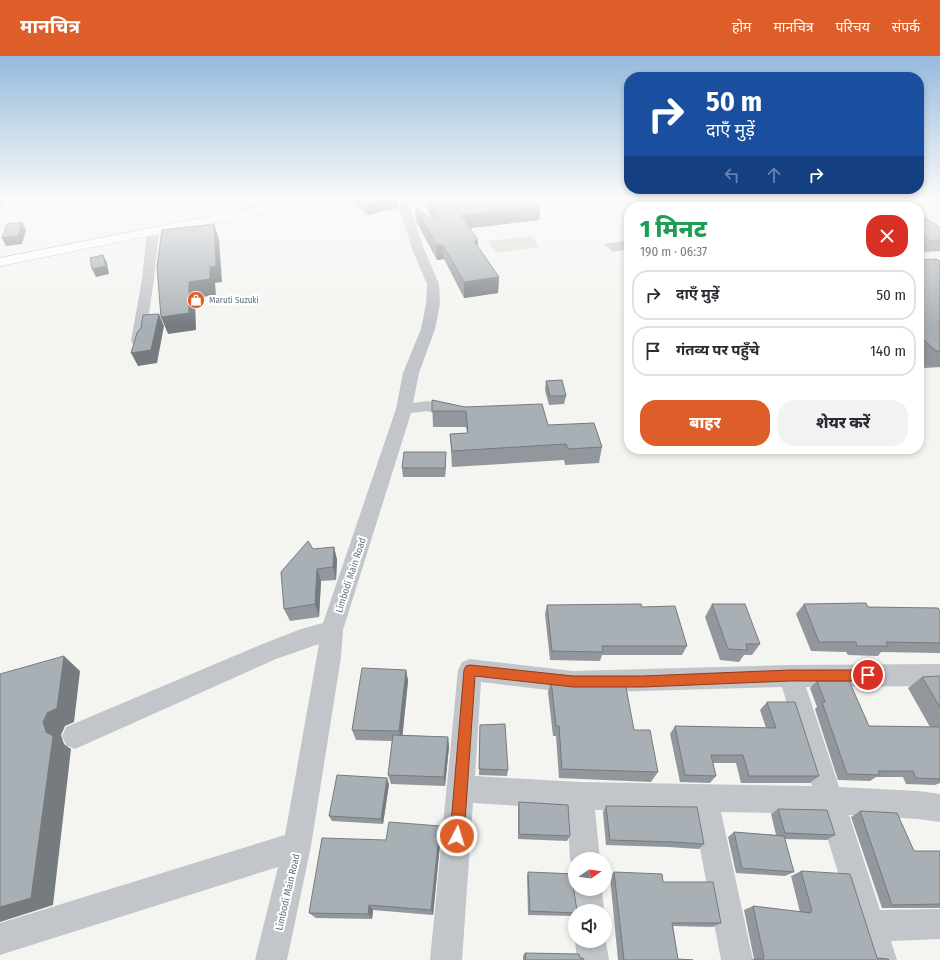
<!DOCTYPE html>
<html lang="hi">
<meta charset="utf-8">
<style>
body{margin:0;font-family:"Fira Sans Condensed","Noto Sans Devanagari",sans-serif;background:#f2f2f3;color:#2b2b33;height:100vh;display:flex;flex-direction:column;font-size:15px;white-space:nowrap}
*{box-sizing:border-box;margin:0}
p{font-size:13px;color:#7c7c81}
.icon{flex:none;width:22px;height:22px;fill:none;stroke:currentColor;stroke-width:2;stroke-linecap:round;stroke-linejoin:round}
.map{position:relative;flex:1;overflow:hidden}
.drawer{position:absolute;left:624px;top:146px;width:300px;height:252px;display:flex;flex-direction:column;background:#fff;border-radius:16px;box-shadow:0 2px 6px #0003}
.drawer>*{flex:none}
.top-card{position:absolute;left:624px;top:16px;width:300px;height:122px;border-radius:16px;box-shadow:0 2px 6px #0003;background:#1a4fa0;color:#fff;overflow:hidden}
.needle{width:26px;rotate:77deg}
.tools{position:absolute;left:568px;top:796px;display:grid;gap:8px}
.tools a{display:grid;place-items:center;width:44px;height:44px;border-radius:50%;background:#fff;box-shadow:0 2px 6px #0003;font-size:20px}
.pin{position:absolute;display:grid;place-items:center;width:34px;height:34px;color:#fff;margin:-17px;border:2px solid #fff;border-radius:50%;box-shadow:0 1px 4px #0007}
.me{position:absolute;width:44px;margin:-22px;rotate:5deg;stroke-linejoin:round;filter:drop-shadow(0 0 3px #0008)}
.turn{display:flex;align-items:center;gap:14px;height:84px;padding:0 16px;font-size:18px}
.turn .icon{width:52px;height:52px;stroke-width:2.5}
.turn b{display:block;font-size:28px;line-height:34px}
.lanes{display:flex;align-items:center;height:38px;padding:0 16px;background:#0003;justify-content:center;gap:20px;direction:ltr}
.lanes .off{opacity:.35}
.round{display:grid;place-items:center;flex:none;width:42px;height:42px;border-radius:16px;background:#f2f2f3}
.summary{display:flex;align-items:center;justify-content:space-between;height:68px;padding:0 16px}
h1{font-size:24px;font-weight:800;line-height:30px;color:#1e9e55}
.button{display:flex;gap:8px;margin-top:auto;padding:8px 16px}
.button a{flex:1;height:46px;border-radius:16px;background:#dd5e28;color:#fff;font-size:16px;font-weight:800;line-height:46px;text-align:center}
.button a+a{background:#f2f2f3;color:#2b2b33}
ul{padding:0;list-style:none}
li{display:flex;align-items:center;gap:12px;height:50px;margin:0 8px 6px;padding:0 8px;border:2px solid #e1e1e2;border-radius:16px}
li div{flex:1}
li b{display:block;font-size:15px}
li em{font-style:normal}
header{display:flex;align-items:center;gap:24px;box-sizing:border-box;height:56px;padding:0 20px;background:#dd5e28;color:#fff}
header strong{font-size:19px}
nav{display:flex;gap:22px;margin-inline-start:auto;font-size:14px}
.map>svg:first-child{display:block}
</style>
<header>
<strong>मानचित्र</strong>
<nav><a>होम</a><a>मानचित्र</a><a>परिचय</a><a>संपर्क</a></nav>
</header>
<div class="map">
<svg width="940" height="904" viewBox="0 0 940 904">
<rect width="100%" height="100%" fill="#f4f4f1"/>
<!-- green -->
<path fill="#d5dbd2" d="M531,180L540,191L496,197L488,185Z"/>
<!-- water -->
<path fill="#bbc4c9" d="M629,184V193L613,196L604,188Z"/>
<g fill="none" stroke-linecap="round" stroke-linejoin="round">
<defs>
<path id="major" d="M292,144H314L312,146L308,148L0,210V202Z"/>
</defs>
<!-- major casing -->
<use href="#major" stroke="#b3b7bb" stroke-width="1"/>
<!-- minor -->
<path fill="#c2c5c9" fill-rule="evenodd" d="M0,144H7L4,152L0,153Z
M244,144H254L257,155L256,157H248Z
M397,144H407L424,193L439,228L440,248L435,273L419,317L413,347L428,345L461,355L463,359L461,363L455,364L427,355L411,357L343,574L341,601L311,790L287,904H255L278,811L0,899V867L285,779L319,588L276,603L75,693L66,689L62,680L66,671L260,589L301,573L323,567L396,353L403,317L421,273L426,248L427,228L412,193Z
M803,144C813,143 822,146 832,149L833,151H814Z
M153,172L159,175L154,223L145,285L143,288L138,289L133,288L131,285L142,223L147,175Z
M470,603L573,615L790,609L940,608V630L806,631L839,731L918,735L940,738V766L918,763L849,759L880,854L940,853V883L891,885L897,904H865L820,758L721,756L753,904H721L693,755L595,754L600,803H575V813L570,803L567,753L473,747L462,904H430L458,614L462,606ZM481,626L573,637L782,631L812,730L580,726L475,720Z
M575,826V833H602L604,855H575V858L572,833Z
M605,881L609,904H577L575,885H605Z"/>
<!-- major -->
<use href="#major" fill="#fff" fill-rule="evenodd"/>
</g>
<!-- wall -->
<path fill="#91979c" d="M350,144H397L398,152L367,159Z
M427,144H534L540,150L539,164L470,172L478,190L499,221L498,237L464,242L444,203L437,204L416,165L415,150L431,163H432L428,155Z
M877,147L908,151H875Z
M919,158L940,171V195L925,196L919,193Z
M919,204L940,205V311L924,312L919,306Z
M546,325L566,340L564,348L549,349L545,334Z
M432,344L548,369L602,391L599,407L565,409L564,404L452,411L450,378L467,377L466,371H433Z
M446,405L445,421H403L402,412Z
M334,491L337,504L336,524L321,525L319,561L290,565L284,553Z
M712,548L760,588L752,599H744L739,606L720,604L705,561Z
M804,548L940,555V597L881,596L878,600L848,599L846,596L811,595L796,558Z
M547,549L642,551L687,590L682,599H602L600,605L550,604L545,558Z
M406,614L408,625L402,679L448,681L449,691L445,730L391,728L388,719L392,685L356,684L352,674Z
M940,620V727L935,729L906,728L903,721H876L870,725L838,724L815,653L817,651L810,632L817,625L869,670L930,671L908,632L922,621Z
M551,624L634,674L658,716L651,726L559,722L556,680H553L548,636Z
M767,646L819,720L810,727H741L736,707H713L716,720L710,727L680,726L670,678L675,670L766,672L760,654Z
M480,669L508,714L507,720L479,719Z
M389,728L383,768L332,765L329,760Z
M519,746L570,780L567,785L518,783V751Z
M606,750L704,788L699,793L668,791L606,789L603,756Z
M778,753L835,779L827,784L785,783L794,816L785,820L736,817L728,781L734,776L776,779L771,758Z
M860,755L914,795H940V852H882L851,761Z
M441,778L433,859L373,854L372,863L316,862L309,857L386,784Z
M801,815L877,902L889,904H750L754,903L744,854L753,850L800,856L791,820Z
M528,816L573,829L575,860L528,859L527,820Z
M614,816L663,826L721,867L713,871L673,870L678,903L693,904H618L610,821Z
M525,897L580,902L584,904H523V900Z"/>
<!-- shaded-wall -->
<path fill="#767b7f" d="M384,144H397L398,152L367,159L366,148Z
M540,150L539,164L462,173L461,159Z
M22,166L26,174L22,188L6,190L2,182Z
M214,168L219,183L222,226L215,227L216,239L195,242L196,274L168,278L161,261L189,226L210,211Z
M478,184V199L474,185Z
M436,189H443L444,203L437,204Z
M103,199L107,207L109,218L96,221L92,213Z
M499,221L498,237L464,242V226Z
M159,258L164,270L157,307L138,310L131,297Z
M446,396V405L445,421V412Z
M334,491L337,504L336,524L333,511Z
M317,513L321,525L319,561L315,548Z
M64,600L80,615L74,666L65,670L61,679L64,688L71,693L53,849L0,866V851L46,676L43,666L47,657Z
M406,614L408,625L402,685L399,675Z
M448,681L449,691L445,730L444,721Z
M387,722L389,728L383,768L381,763Z
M440,770L441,778L433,859L431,854Z
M369,849L373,854L372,863L368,858Z"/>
<!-- building -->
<path fill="#a9b0b5" stroke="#767b7f" d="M361,144H384L366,148Z
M429,144H534L540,150L461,159L478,184L474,185L499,221L464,226L443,189H436L415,150L431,163L439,162Z
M899,146L908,151H883L877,147Z
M919,158L940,171V184L931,185L919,177Z
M22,166L18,180L2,182L7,168Z
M214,168L216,210L210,211V223L189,226V257L161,261L157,211L162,174Z
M103,199L106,210L92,213L90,202Z
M936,203L940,205V295H936L919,279V204Z
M159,258L151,294L131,297L137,277L141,272L143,259Z
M562,324L566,340H550L546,325Z
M432,344L465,351L542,348L548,369L594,367L602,391L568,393L566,388L452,395L450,378L468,377L466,355H432Z
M404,396H446L445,412H402Z
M308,485L313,493L334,491L333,511L317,513L315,548L284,553L281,516Z
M866,547L868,551L938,552L940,555V587L886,586L888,590H857L856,586H819L804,548Z
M641,548L642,551L675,550L687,590H602L603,596L552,595L547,549Z
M712,548H745L760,588H746L747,594L728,593Z
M64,600L57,652L47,657L43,666L46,676L53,680L31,842L0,851V618Z
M362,612L406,614L399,675L352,674Z
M940,620V651L922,621Z
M551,624L576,627L625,626L634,674H650L658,716L562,713L559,670H556Z
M817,625H849L869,670L940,671V723L916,722L913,715H878L880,719L847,718L822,646H825Z
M767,646H795L819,720H749L743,699H711L716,720L685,719L675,670L776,672Z
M505,668L508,714L479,713L480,669Z
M393,679L448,681L444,721L388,719Z
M337,719L387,722L381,763L329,760Z
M519,746L568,749L570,780L519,778Z
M606,750L697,751L704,788L673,786L610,784Z
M778,753L827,754L835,779L785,777Z
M860,755L897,757L914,795H940V848L892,849Z
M389,766L440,770L431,854L369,849L368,858L309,857L322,782L386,784Z
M734,776L784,780L794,816L742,812Z
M801,815L850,818L877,902L888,903L889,904H754V903H763L764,901L753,850L811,857L810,855H812Z
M528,816L575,818V825L573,829L577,855H575V857L530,855Z
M614,816L662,818L663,826H713L721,867H672L678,903L693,904H624Z
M579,853H589V855H579Z
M525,897L579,898L580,902H583L584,904H526Z"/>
<!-- sky -->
<linearGradient id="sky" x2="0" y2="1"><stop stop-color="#96badc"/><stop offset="0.53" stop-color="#fafaf9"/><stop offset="1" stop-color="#fafaf9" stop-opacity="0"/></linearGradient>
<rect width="940" height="270" fill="url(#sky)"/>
<!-- route -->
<path fill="#dd5e28" stroke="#903d1a" d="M470,609L573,620H643L790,614H868L873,616L874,619L873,623L868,625H790L643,631H573L475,620L464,780L462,785L457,787L452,785L450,780L464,614L466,610Z"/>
<!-- icons -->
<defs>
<symbol id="shop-disc" viewBox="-11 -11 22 22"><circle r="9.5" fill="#dd5e28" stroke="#fff"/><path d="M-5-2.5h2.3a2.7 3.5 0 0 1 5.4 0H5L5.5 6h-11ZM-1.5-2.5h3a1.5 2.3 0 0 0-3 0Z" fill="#fff"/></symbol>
</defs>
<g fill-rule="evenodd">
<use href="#shop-disc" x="186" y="234" width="20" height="20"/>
</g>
<g text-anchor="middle" stroke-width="4" stroke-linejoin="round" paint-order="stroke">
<!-- far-poi labels -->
<g font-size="9" fill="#647281" stroke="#fff" text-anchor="start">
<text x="209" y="247">Maruti Suzuki</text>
</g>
<!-- street labels -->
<g font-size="10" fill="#647281" stroke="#fff">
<text transform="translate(350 519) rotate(-72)" y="4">Limbodi Main Road</text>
<text transform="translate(287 836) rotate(-77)" y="4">Limbodi Main Road</text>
</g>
</g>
</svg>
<div class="tools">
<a><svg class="needle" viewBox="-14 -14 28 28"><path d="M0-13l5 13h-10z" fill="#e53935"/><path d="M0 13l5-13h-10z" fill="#7c7c81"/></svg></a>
<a><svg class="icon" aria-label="sound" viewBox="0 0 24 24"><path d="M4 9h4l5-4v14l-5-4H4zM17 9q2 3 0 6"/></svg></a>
</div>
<div class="pin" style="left:868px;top:619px;background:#d93025"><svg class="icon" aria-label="arrive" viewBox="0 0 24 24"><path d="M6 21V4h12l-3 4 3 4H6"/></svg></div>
<svg class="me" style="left:457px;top:780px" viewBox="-20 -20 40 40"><circle r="17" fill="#dd5e28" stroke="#fff" stroke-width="3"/><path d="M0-11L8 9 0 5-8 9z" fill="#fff"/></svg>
<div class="top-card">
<div class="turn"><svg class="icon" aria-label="right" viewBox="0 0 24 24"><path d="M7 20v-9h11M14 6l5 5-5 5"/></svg><div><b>50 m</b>दाएँ मुड़ें</div></div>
<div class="lanes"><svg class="icon off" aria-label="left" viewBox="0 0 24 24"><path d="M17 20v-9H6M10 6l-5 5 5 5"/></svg><svg class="icon off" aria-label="ahead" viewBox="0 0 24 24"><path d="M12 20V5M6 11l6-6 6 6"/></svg><svg class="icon" aria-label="right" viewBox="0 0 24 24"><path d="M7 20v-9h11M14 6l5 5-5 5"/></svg></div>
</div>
<section class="drawer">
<div class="summary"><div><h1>1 मिनट</h1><p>190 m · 06:37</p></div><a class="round" style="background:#d93025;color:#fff"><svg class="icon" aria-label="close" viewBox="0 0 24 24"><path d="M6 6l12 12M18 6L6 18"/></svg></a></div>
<ul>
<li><svg class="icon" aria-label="right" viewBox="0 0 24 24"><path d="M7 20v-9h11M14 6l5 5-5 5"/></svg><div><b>दाएँ मुड़ें</b></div><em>50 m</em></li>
<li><svg class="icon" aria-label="arrive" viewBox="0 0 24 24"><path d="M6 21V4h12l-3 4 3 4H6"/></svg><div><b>गंतव्य पर पहुँचे</b></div><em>140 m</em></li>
</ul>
<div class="button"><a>बाहर</a><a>शेयर करें</a></div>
</section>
</div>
